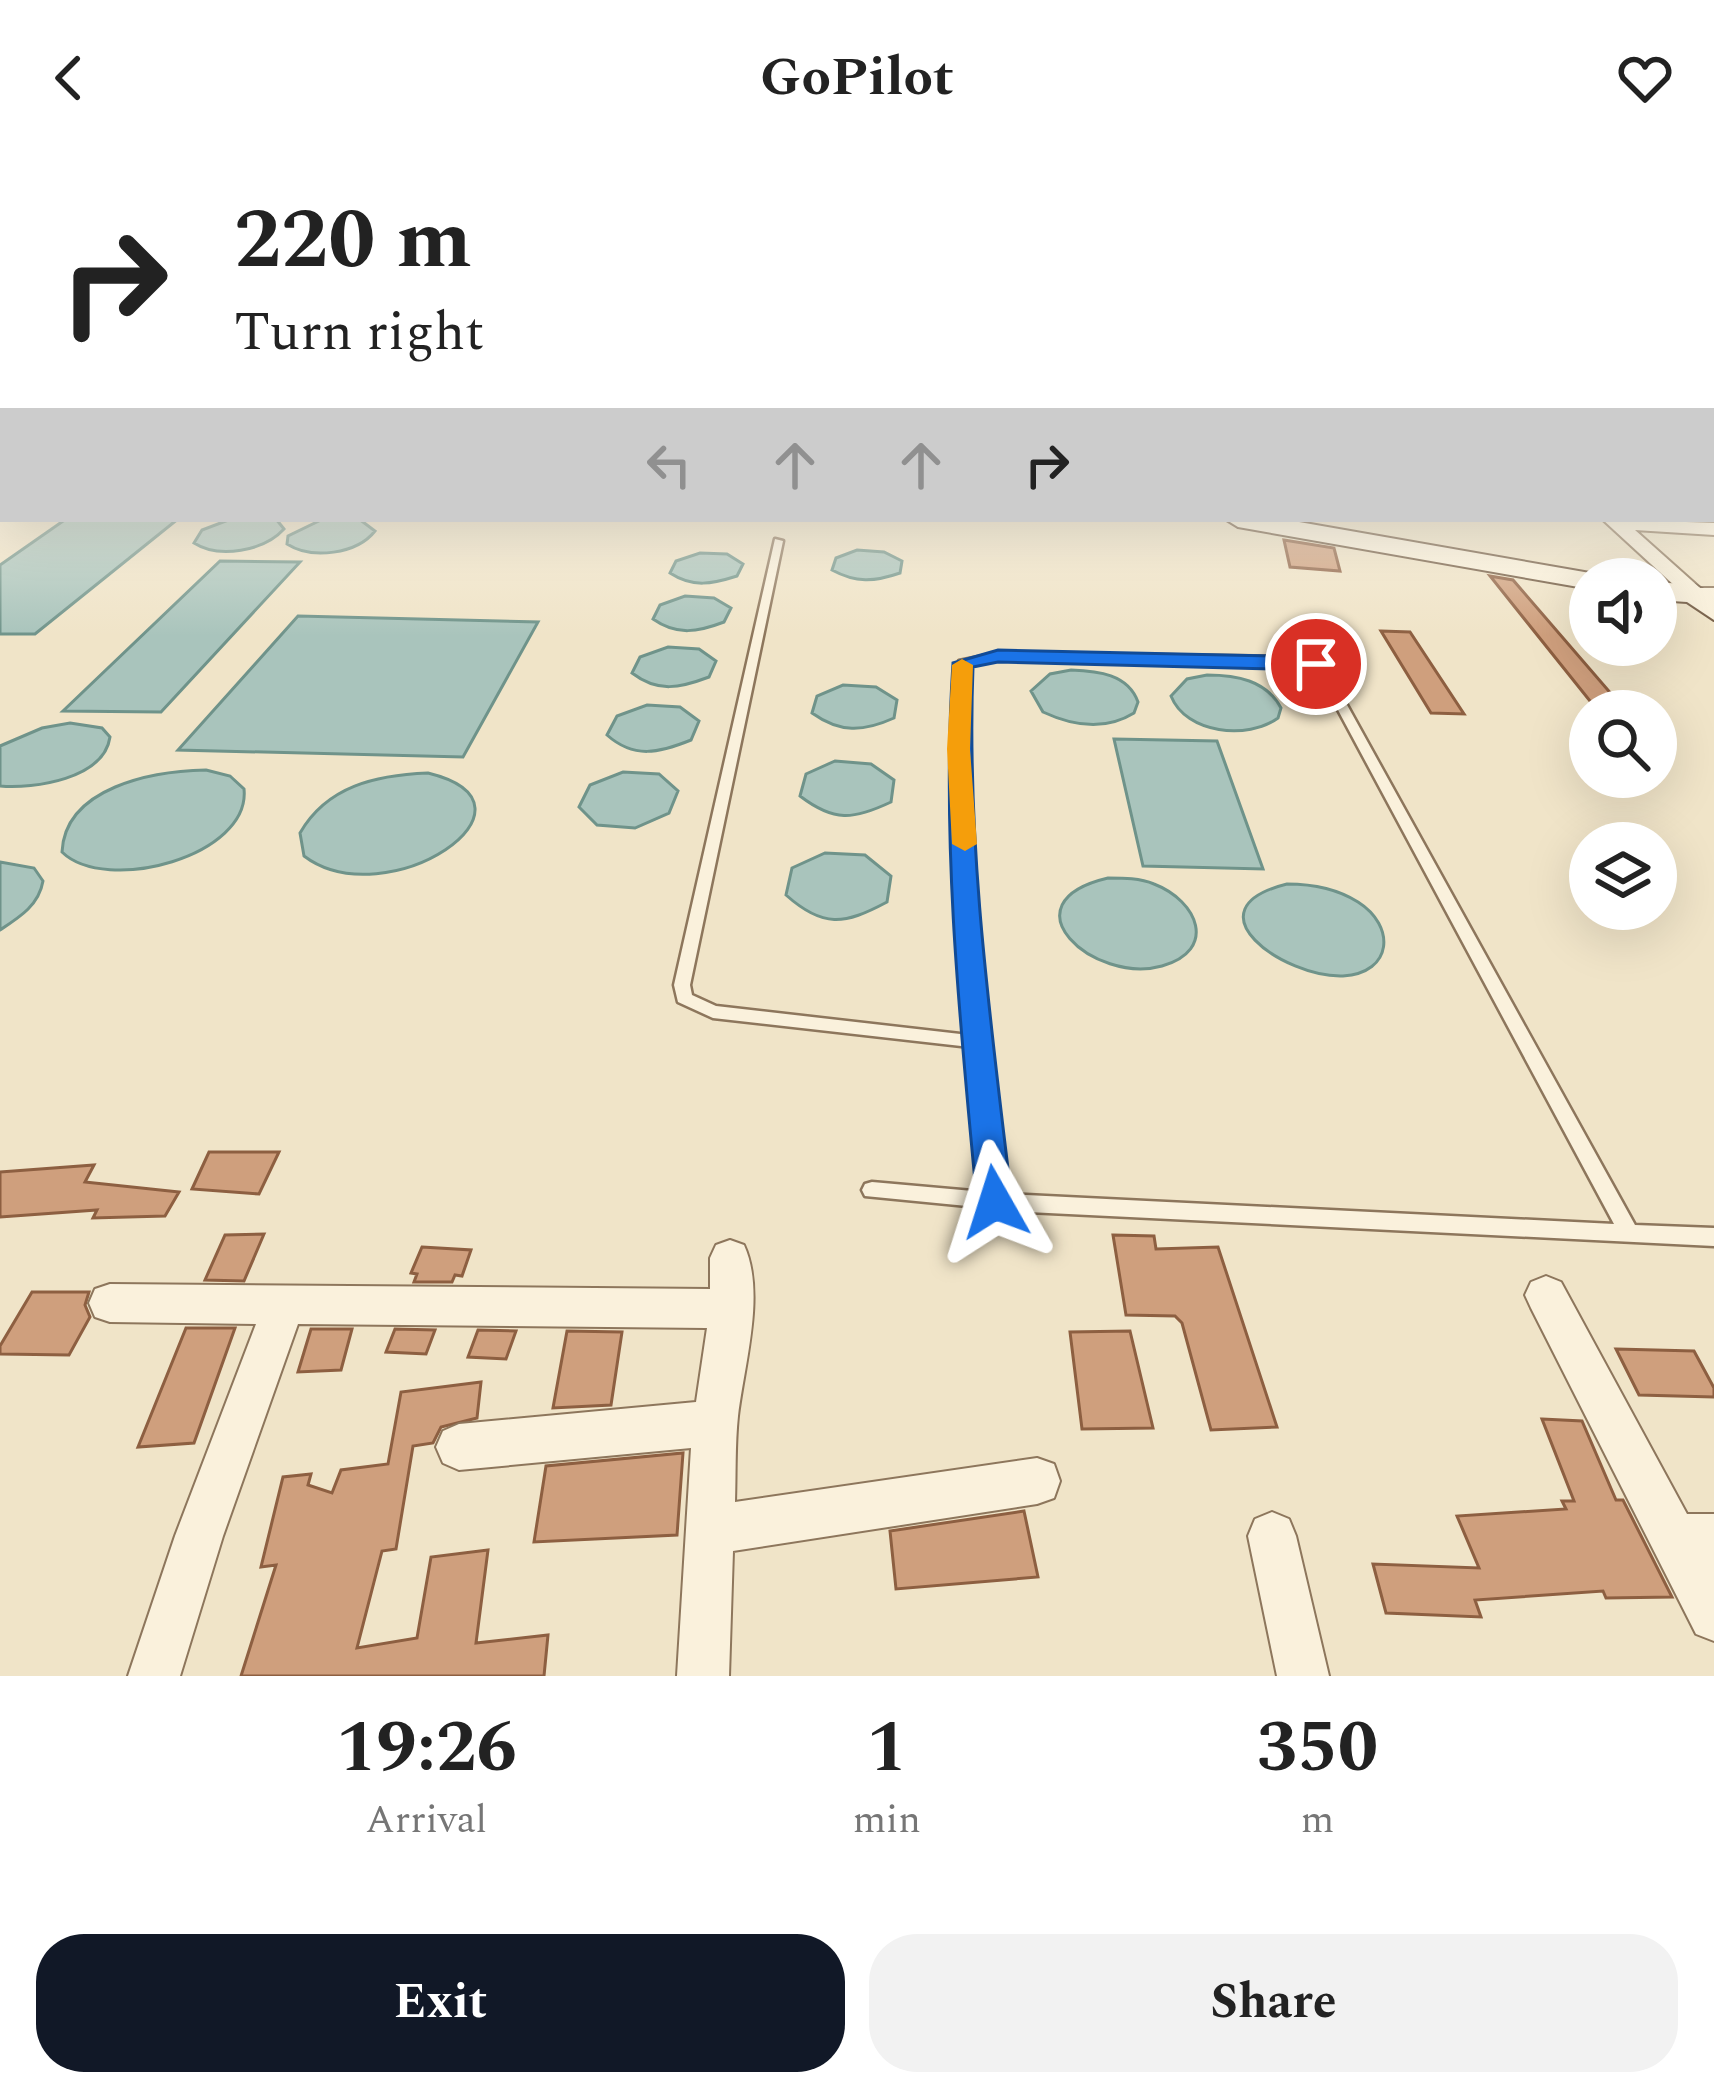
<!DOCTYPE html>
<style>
body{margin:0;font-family:Spectral,serif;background:#f2f2f2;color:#222;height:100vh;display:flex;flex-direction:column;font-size:45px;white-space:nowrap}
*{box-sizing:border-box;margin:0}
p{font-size:39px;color:#767676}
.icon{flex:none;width:66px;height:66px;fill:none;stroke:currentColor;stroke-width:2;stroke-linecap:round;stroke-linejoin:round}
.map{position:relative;height:1520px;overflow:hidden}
.panel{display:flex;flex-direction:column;background:#fff;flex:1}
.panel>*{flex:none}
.hud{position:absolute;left:0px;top:0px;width:1716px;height:366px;box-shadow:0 12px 48px #0002;background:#fff;color:#222;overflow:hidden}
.tools{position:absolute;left:1569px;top:402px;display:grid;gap:24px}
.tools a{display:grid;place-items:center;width:108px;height:108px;border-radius:50%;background:#fff;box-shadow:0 12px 48px #0002;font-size:60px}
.pin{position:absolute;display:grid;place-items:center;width:102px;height:102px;color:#fff;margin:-51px;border:6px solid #fff;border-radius:50%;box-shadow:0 3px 12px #0007}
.me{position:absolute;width:132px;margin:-66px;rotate:354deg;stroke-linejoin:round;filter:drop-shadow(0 0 9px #0008)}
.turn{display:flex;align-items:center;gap:42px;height:252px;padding:0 36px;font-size:54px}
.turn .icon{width:156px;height:156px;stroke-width:2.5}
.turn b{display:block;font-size:84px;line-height:102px}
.lanes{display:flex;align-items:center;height:114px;padding:0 36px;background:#0003;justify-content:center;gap:60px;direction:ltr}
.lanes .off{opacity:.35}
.eta{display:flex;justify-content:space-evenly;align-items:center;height:204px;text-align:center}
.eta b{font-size:72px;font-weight:700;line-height:84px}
.button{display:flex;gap:24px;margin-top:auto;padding:24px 36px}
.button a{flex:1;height:138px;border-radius:48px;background:#111827;color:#fff;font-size:48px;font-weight:700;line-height:138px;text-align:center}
.button a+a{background:#f2f2f2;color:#222}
header{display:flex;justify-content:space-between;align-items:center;height:156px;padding:0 36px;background:#fff;font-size:54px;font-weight:700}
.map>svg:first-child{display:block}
</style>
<header><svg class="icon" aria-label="back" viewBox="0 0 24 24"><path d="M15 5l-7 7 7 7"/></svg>GoPilot<svg class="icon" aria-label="heart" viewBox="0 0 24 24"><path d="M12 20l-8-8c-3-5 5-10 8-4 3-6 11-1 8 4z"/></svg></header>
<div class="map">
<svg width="1714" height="1520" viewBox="0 0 1714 1520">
<rect width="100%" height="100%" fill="#f0e4c8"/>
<!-- water -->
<path fill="#a9c4bc" stroke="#6f938a" stroke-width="3" d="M66,363H178L35,478H0V409Z
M231,363H276L284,373C264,395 219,403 194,387L202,374Z
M359,363L375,375C357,398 312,404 287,388L288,380L321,364Z
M857,394L884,396L902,405L900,417C874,426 856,427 832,414L836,402Z
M700,397L727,398L743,408L737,420C712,428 693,432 670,417L676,405Z
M220,405L300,406L161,556L63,555Z
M685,440L714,442L731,452L724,466C698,476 677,480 653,463L660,449Z
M298,460L538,466L463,601L178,594Z
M668,491L699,493L716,505L709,521C680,532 658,537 632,517L640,501Z
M1071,514C1098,515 1128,518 1138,546L1134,557C1105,575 1073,570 1043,556L1031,535L1050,518Z
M1207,519C1236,519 1266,524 1281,552L1278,562C1248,584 1186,578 1171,540L1187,523Z
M843,529L876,531L897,544L894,562C863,576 840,577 812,557L817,540Z
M647,549L680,551L699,565L691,584C659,597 634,603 607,579L617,560Z
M70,567L102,572L110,581C104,623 34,633 0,630V590L42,572Z
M1114,583L1217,585L1263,713L1143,710Z
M835,605L871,608L894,624L891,646C853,664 834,666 800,640L806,618Z
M206,614L230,620L244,633C251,700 106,739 62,696C65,631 153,615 206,614Z
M623,616L659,618L678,635L669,657L635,672L597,669L579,651L590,629Z
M428,617C558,649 386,762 304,700L300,677C327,630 376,619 428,617Z
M825,697L865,699L891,720L887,746C844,769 823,772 786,739L792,712Z
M0,706L34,712L43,725C39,749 20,761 0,774Z
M1108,722C1124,722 1140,722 1154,728C1198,745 1218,794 1162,810C1094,829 1002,747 1108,722Z
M1287,728C1312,728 1336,732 1358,746C1396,770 1393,817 1343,820C1284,822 1186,753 1287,728Z"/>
<!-- building -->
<path fill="#cf9f7d" stroke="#8d5f41" stroke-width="3" d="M1284,384L1334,392L1340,415L1290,411Z
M1490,420L1513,424L1626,555H1598Z
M1381,475L1410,476L1464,558L1431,557Z
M209,996H279L259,1038L192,1033Z
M94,1009L85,1026L179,1036L165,1060L93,1062L97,1054L0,1061V1016Z
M264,1078L244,1125L205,1124L225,1079Z
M1113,1079L1154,1080L1156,1093L1218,1091L1277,1271L1211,1274L1182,1167L1175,1160L1126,1159Z
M422,1091L471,1094L462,1120L455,1119L452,1126H414L417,1118L411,1117Z
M32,1136H89L85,1149L90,1161L69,1199L0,1198V1190Z
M186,1172H235L194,1287L138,1291Z
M311,1173H352L341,1214L298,1216Z
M395,1173L435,1174L426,1198L386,1196Z
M478,1174L516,1175L506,1203L468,1201Z
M567,1175L622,1176L611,1249L553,1252Z
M1130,1175L1153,1272L1082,1273L1070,1176Z
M1616,1193L1694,1195L1714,1232V1241L1639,1239Z
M481,1226L477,1262L441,1271L433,1287L413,1290L396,1393L382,1395L357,1492L417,1482L431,1401L488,1394L476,1487L548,1479L544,1520H241L276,1409L261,1411L283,1321L311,1318L308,1329L332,1337L341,1314L388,1308L401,1236Z
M1542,1263L1582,1265L1616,1344H1623L1672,1441L1606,1442L1603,1435L1475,1444L1481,1461L1386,1457L1373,1408L1479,1412L1457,1360L1566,1353L1562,1345H1574Z
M683,1297L677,1379L534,1386L546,1310Z
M1024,1355L1038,1421L896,1433L890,1375Z"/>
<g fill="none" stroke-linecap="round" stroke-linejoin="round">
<defs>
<path id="lane" d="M775,383L783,385L690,829L692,839L716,850L969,879L952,593L959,505L998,497L1300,501L1326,511L1635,1069L1714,1072V1090L1028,1056L865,1040L862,1034L865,1028L872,1026L984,1036L970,891L713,862L678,846L674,829ZM998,503L1299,507L1316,513L1614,1068L1004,1038L986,886L964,593L969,509Z"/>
<path id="street" d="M1713,268H1714V277L1713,276Z
M1602,363L1714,367V379L1635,374L1700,432H1714V444L1688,442Z
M730,1084L744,1089C766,1137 744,1209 738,1260C735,1288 736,1318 735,1346L1037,1302L1054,1308L1060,1325L1054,1342L1037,1348L733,1395L729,1520H677L691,1292L459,1314L443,1307L436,1291L443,1275L459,1268L696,1246L707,1172L298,1168L223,1380L180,1520H128L175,1380L256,1168L110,1166L95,1161L89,1147L95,1133L110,1128L710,1133V1102L716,1089Z
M1546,1120L1561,1126L1687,1358H1714V1485L1696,1478L1531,1152L1525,1139L1531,1126Z
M1272,1356L1289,1363L1296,1380L1329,1520H1277L1248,1380L1255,1363Z"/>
<path id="secondary" d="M1225,363H1282L1590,417L1603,423H1590V433L1238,371Z
M1656,426L1695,429L1714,440V464L1687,446L1656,444Z"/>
</defs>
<!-- lane casing -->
<use href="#lane" stroke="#8d765c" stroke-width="5"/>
<!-- street casing -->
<use href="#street" stroke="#8d765c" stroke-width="4"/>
<!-- secondary casing -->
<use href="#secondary" stroke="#6f573f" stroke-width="4"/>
<!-- lane -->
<use href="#lane" fill="#faf1dc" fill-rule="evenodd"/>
<!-- street -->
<use href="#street" fill="#faf1dc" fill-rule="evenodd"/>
<!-- secondary -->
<use href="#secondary" fill="#faf1dc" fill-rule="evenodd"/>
</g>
<!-- sky -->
<linearGradient id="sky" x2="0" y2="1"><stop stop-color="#8fbad6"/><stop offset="0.56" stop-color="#f8f3e6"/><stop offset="1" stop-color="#f8f3e6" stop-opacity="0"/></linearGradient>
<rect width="1714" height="480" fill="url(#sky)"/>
<!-- route -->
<path fill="#1a73e8" stroke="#114b97" stroke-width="3" d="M998,494L1316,501L1326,508L1316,514L998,506L973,511C966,689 991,869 1012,1046L1007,1056L995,1061L982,1056L977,1046C960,868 941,686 953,507Z"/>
<!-- slow -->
<path fill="#f59e0b" d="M962,503L973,509L970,593L977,688L965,695L952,688L947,593L952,509Z"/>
</svg>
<div class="tools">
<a><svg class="icon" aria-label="sound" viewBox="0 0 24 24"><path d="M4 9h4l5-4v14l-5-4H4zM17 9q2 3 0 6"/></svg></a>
<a><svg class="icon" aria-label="search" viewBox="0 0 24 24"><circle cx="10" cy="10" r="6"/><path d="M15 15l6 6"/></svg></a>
<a><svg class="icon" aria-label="layers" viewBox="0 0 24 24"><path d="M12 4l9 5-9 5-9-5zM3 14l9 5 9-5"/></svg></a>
</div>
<div class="pin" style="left:1316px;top:508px;background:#d93025"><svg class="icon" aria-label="arrive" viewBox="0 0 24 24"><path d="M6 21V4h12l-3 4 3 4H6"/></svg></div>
<svg class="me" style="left:995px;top:1046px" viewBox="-20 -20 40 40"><path d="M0-17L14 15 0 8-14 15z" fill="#1a73e8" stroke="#fff" stroke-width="4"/></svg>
<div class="hud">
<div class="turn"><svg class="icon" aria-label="right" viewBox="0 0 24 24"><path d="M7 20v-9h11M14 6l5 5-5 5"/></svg><div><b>220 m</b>Turn right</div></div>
<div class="lanes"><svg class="icon off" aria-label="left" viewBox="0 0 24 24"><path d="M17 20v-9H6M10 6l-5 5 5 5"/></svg><svg class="icon off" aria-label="ahead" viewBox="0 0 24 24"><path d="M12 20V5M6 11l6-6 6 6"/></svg><svg class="icon off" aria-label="ahead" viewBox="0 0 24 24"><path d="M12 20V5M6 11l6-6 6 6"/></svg><svg class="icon" aria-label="right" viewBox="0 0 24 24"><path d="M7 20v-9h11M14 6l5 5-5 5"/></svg></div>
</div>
</div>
<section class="panel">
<div class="eta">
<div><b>19:26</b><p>Arrival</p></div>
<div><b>1</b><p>min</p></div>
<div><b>350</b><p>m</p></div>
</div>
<div class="button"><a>Exit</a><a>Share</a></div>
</section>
